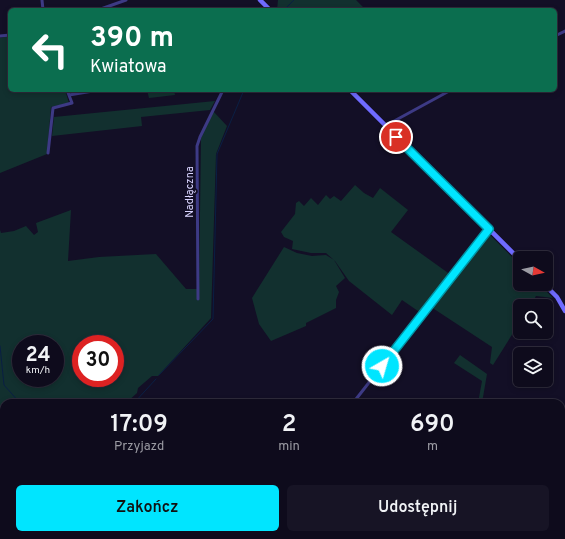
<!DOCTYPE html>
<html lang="pl">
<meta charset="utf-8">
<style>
body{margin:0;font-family:Overpass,sans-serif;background:#171425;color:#f1f3f6;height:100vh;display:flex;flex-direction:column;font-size:15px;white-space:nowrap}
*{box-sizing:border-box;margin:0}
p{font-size:13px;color:#9b9ba3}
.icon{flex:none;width:22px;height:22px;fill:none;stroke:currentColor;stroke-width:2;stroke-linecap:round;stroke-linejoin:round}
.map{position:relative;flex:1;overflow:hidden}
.sheet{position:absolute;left:0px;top:399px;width:565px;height:140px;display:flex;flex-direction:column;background:#0e0b1c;border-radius:12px 12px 0 0;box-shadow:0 2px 6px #0003,0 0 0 1px #2e2b3b}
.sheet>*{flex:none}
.banner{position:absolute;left:8px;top:8px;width:549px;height:84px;border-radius:6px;box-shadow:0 2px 6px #0003,0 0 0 1px #2e2b3b;background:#0b6e4f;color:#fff;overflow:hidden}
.needle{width:26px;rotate:98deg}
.fabs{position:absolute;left:513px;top:251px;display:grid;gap:8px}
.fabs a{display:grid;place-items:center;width:40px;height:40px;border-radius:6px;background:#0e0b1c;box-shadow:0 2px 6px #0003,0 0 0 1px #2e2b3b;font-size:20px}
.speed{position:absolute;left:12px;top:335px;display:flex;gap:8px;font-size:20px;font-weight:700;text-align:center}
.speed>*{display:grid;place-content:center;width:52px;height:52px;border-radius:50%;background:#0e0b1c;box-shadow:0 2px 6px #0003,0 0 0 1px #2e2b3b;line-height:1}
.speed small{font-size:10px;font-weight:400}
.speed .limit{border:6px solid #d22;background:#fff;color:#111}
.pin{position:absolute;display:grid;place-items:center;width:34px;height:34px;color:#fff;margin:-17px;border:2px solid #fff;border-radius:50%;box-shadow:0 1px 4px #0007}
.me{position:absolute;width:44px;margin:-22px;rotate:38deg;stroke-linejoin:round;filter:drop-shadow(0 0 3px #0008)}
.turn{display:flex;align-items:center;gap:14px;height:84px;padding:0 16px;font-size:18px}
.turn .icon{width:52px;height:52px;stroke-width:2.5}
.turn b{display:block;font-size:28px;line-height:34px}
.eta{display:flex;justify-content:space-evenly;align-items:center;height:68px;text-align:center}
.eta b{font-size:24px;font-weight:600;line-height:28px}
.button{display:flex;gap:8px;margin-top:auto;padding:8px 16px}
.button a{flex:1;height:46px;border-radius:6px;background:#00e5ff;color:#111;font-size:16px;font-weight:600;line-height:46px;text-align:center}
.button a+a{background:#171425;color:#f1f3f6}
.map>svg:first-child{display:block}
</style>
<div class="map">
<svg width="565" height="539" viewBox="0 0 565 539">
<rect width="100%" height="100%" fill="#130f26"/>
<!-- green -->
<path fill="#12302f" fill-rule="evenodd" d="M278,0H356L366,10H277Z
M10,36V90H65L69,103L51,107L47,154L0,173V38Z
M147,90H174L175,95L149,98Z
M215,101L210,110L141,117L142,126L52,136L54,117Z
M213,111L227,126L216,154L211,318L158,376H152L138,388L137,393L126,403H4V435L0,433V230L1,233L14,231L26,226L34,235L38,232L36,223L71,210L68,261L99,257L156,254L186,289H199L201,138ZM21,344H55V378H21ZM81,344H115V378H81Z
M355,185L364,193L373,198L380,188L408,210L391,232L451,275L424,310L418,311L402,300L392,315L349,281L335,261L326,253H311L292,249L293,241L284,237L281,232L295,214L296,203L299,201L304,206L311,198L318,205L326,195L330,199L334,196L341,201Z
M487,232L520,265V284H539L553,298L536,296L530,306H520V322L493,365L490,363L492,347L431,307Z
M284,247L297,253L312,256L326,255L334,260L345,278L336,286L339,292L336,300V308L306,323V326L271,341L259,324L252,298Z
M460,355L487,374L482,403H478L482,381L454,363Z
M72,535H121L124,539H73Z"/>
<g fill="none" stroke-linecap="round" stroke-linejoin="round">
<!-- stream -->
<path stroke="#0a1f44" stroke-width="1" d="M284,10L294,0
M0,346L4,385L20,403
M159,375L213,319L217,154L244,90
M134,403L156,379
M124,535L127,539"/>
<!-- street -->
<path stroke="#3d3a85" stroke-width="3" d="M42,0L43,10
M98,10L126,0
M0,36L10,35
M555,36L565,31
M69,95L99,90
M385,126L451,90
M48,153L53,108L72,103L67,90
M198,299L197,146L200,137L223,90
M353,403L489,229
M561,443L565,438
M0,476L4,479
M408,535L491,538
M546,539L548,535"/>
<!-- secondary -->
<path stroke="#6f6bff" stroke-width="4.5" d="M260,0L270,10
M350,90L520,260
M544,284L557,297L565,311"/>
<defs>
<path id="rail" d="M561,463L565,458
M506,539L509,535"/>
</defs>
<!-- rail casing -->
<use href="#rail" stroke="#00e5ff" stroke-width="2.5"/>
<!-- rail -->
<use href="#rail" stroke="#130f26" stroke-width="1" stroke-dasharray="3" stroke-linecap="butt"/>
</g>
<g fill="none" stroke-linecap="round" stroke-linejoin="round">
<defs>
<path id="route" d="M382,366L489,229L396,137"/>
</defs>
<!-- route casing -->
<use href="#route" stroke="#0095a6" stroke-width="10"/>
<!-- route -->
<use href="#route" stroke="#00e5ff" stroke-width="7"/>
</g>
<g text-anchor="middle" stroke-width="4" stroke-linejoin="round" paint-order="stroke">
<!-- street labels -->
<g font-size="11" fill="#d9d4ff" stroke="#130f26">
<text transform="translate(189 192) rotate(-90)" y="4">Nadłączna</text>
</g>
</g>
</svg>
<div class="fabs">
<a><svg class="needle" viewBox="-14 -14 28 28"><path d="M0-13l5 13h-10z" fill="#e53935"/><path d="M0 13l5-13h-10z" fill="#9b9ba3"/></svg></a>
<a><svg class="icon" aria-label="search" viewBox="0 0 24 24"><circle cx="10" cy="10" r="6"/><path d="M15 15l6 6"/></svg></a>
<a><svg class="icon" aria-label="layers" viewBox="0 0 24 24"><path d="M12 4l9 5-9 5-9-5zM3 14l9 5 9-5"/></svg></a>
</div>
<div class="speed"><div>24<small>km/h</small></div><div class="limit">30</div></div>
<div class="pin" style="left:396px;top:137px;background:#d93025"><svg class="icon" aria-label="arrive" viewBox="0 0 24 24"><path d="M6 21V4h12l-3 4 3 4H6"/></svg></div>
<svg class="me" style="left:382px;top:366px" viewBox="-20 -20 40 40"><circle r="17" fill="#00e5ff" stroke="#fff" stroke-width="3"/><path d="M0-11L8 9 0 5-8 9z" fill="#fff"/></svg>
<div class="banner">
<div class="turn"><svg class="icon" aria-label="left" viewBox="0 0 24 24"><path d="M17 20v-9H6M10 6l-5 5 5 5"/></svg><div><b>390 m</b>Kwiatowa</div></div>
</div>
<section class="sheet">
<div class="eta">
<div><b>17:09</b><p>Przyjazd</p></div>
<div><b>2</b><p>min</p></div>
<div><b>690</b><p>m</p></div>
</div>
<div class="button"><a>Zakończ</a><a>Udostępnij</a></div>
</section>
</div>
